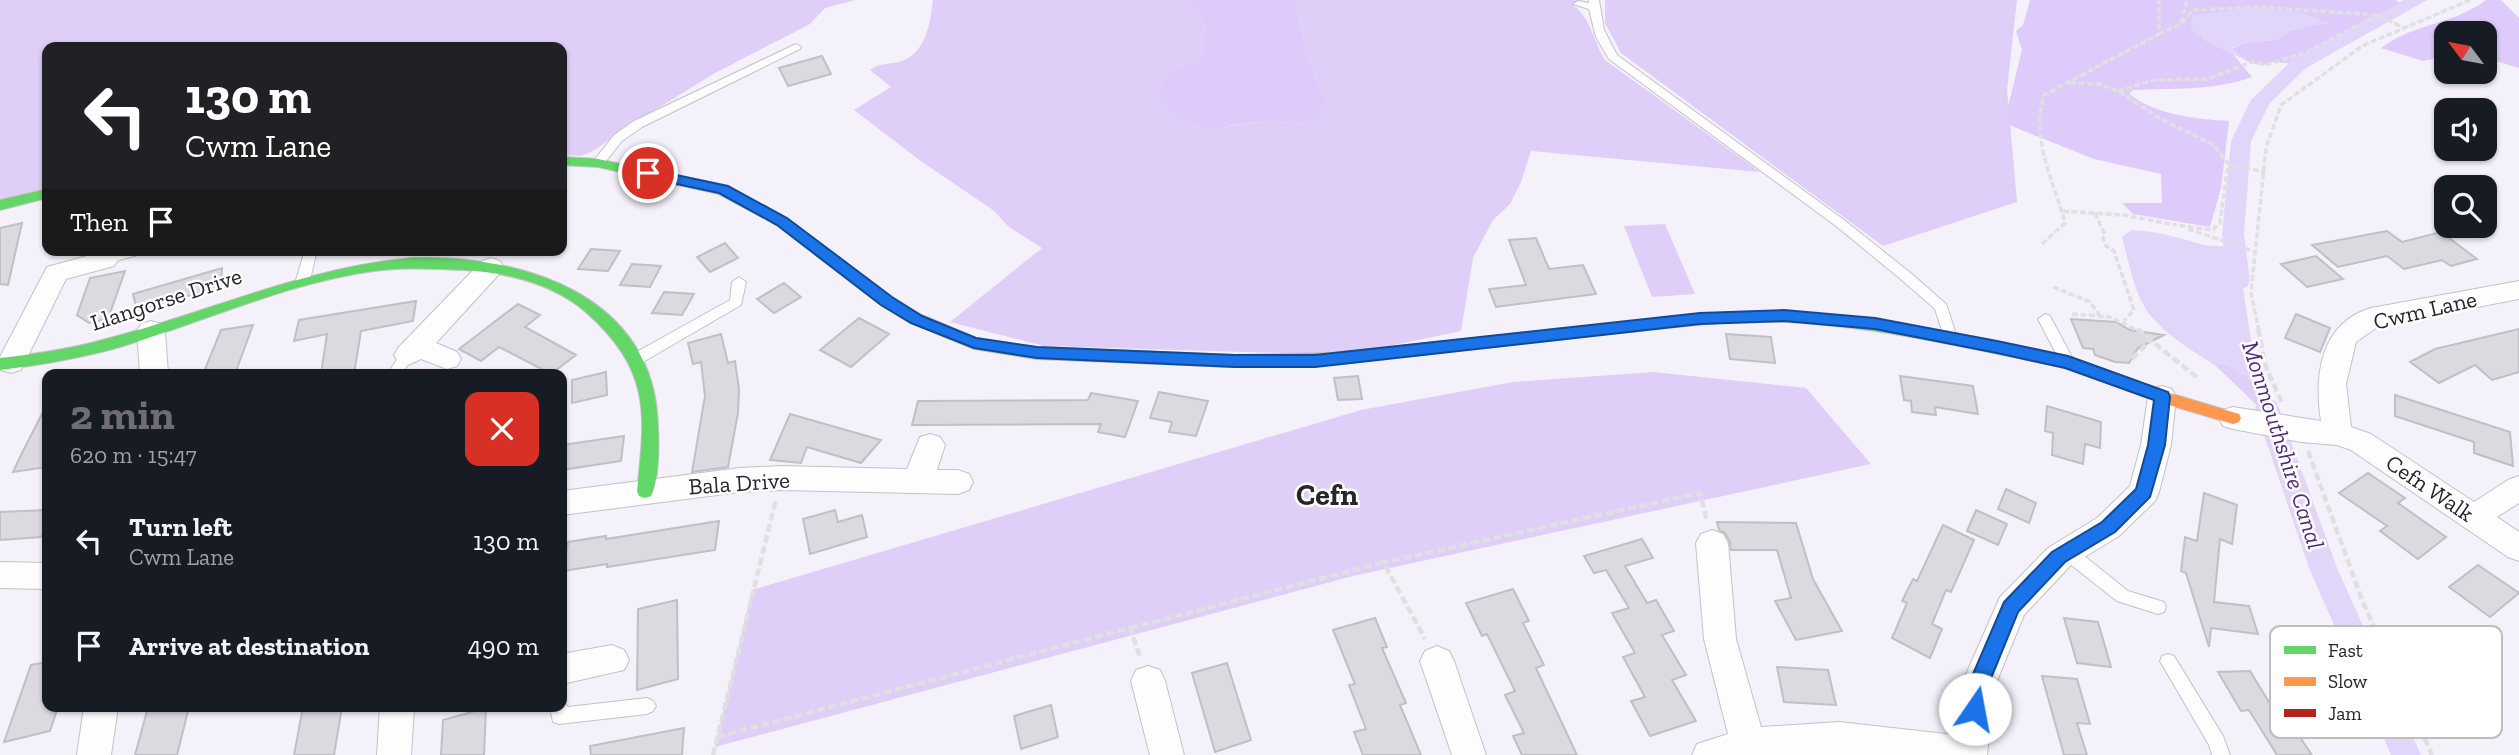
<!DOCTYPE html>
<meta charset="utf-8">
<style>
body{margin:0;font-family:"Zilla Slab",serif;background:#242831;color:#f1f3f6;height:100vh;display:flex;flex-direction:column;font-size:26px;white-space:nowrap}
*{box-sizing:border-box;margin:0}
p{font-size:23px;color:#9ea1a6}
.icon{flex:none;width:38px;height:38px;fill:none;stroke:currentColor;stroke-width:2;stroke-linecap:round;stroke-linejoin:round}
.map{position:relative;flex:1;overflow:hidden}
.sheet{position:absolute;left:42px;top:369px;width:525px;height:343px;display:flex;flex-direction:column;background:#171b24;border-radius:14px;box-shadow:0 2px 5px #0004}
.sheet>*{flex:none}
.hud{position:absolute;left:42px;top:42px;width:525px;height:214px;border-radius:14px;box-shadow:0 2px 5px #0004;background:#202124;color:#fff;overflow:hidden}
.needle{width:46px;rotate:302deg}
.controls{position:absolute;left:2434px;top:21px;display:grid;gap:14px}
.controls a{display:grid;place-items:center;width:63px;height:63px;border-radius:14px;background:#171b24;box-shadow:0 2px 5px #0004;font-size:35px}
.pin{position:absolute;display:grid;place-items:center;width:60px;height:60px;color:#fff;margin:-30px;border:4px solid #fff;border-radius:50%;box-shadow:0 2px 7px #0007}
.me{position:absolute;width:77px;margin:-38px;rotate:12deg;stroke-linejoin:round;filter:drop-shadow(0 0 5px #0008)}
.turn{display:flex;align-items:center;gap:24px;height:147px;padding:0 28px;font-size:32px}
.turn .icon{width:91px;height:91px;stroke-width:2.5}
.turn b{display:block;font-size:49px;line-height:60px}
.then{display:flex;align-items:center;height:66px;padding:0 28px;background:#0003;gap:14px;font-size:26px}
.round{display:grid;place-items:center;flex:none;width:74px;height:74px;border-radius:14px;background:#242831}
.overview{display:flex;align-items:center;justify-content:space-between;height:119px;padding:0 28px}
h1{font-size:42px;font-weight:700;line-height:52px;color:#6f6c74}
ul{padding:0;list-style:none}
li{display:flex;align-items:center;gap:21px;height:105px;padding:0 28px}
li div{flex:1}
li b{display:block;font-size:26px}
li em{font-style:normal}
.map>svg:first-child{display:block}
</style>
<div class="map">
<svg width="2519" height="755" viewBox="0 0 2519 755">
<rect width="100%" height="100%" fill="#f4f1fa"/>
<!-- green -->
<path fill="#dfcef8" d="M0,0H855L825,8L810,24L715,73L624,129L595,150L581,156L562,155V47H47V190L0,200Z
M933,0H1194V10L1205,23L1202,59L1173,69L1228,126L1268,121L1304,124L1326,102L1306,52L1296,0H1582L1574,6C1591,18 1594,43 1605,60L1760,172L1531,151L1521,182L1510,204L1493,220L1473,258L1461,331L1389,346L1317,354L1044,346L950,322L1042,248L1009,227L993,210L922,162L854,110L891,87L870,70C880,62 891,65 902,61C927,51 930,23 933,0Z
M1605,0H2017L2007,90L2017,202L1883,246L1621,53L1605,23Z
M1665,224L1695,294L1652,297L1624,226Z
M2223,363C2244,373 2264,384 2263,411L2216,366Z
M1653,372L1806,388L1871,464L1353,576L715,747L752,590L1361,410L1513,382Z"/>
<!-- forest -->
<path fill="#decafb" d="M1194,0H1296L1306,52L1326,102L1320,113L1304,124L1268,121L1208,128L1178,118L1159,93L1173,69L1202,59L1205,23L1194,10Z
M2030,0H2395L2402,4L2400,11L2299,64L2270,62L2262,66L2247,61L2232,49L2243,43L2276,40L2290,31L2316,24L2328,27L2255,8L2242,10L2203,39L2233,54L2252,77C2213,91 2174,88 2133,90L2129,94C2156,115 2196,119 2229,121L2221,188L2210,227L2133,214L2122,203H2162L2161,174L2094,159L2004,123L2022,50L2016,31L2023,25Z
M2486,0H2501L2519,18V68L2485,58V33H2446V57L2423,61L2381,48C2412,24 2455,24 2486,0Z"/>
<!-- water -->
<path fill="#e2d5fa" d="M2254,8L2300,12L2335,25L2316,24L2290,31L2276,40L2243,43L2232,48L2247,61L2203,39L2191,29L2192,15Z
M2238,142L2244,143L2236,232L2230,230Z
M2131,230C2157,231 2179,238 2204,245C2216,247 2225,244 2237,249L2253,353L2275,412L2263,411C2264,384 2244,373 2223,363L2216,366C2193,351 2158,331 2144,306C2133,287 2128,259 2122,237Z"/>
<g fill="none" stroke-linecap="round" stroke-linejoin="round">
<!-- canal -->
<path fill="#e2d5fa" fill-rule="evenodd" d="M2404,0H2427L2306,68L2270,103L2251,141L2244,234L2250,281L2247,287L2239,289L2231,287L2228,281L2222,234L2231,141L2251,100L2292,60Z
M2267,399L2276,401L2279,408L2337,568L2421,755H2391L2309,568L2255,408L2258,401Z"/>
</g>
<!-- building -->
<path fill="#dcd9e1" stroke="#c1bfc6" stroke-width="2" d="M822,56L831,74L788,86L779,68Z
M22,223L8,285L0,284V228Z
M2387,231L2402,242L2441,232L2477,259L2451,266L2442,260L2404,269L2387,256L2338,267L2312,245Z
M1536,238L1549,269L1583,265L1596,294L1496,307L1489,289L1526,285L1509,240Z
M725,243L738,258L710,272L697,257Z
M591,249L620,251L608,271L578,269Z
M2316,256L2343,279L2307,287L2281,264Z
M632,264L661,266L650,287L620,285Z
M222,268L221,287L137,310L133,294Z
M125,271L108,319L89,323L77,315L90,278Z
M784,283L801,297L774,313L757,299Z
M664,292L694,294L682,315L652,313Z
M416,301L413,321L361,331L354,374H321L327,334L294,341L299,320Z
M518,304L540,315L525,327L576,355L551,374L499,347L481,361L459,349Z
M2296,314L2330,328L2320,352L2285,338Z
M859,318L889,334L851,367L820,350Z
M2071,319L2116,322L2130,330L2164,335L2138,348L2129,363L2115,362L2095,355L2093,349L2083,348Z
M253,325L235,374H203L221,330Z
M2519,329V372L2492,380L2475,365L2439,383L2410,362L2435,349Z
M721,334L728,363L735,361L739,389L738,413L728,467L692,472L705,396L701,362L693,364L688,343Z
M1726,334L1771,337L1775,363L1730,359Z
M606,372L607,395L572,403V380Z
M1358,376L1362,399L1338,400L1334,378Z
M1900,376L1973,386L1978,414L1935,407L1936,415L1912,412L1911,401L1904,400Z
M1159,392L1208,401L1196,436L1169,432L1172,422L1150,418Z
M1091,393L1138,401L1125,437L1098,432L1101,424L912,425L918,401L1088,400Z
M2395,395L2510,432L2513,466L2474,453V442L2395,416Z
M47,404V467L13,472L21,455Z
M2047,406L2101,422L2100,448L2085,444L2083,464L2052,455L2053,433L2045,431Z
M790,414L881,440L861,463L807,447L801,463L770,460Z
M624,436L621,461L562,470V445Z
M2368,473L2405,498L2398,503L2446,537L2418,559L2380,531L2387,526L2339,493Z
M2006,489L2036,503L2029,523L1998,509Z
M2204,493L2237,505L2232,544L2220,539L2214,602L2249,606L2258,634L2211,628L2209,647L2186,573L2181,571L2185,537L2197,541Z
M47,510V528L41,537L0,540V512Z
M835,510L838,522L862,515L867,537L810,554L803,519Z
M1976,510L2007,524L1998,545L1967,531Z
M719,521L715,550L607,567V564L563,571L568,542L606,536V539Z
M1717,522L1796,523L1813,579L1842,631L1796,640L1775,601L1791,598L1777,550H1731L1730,542L1725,533L1719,530Z
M1943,525L1974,540L1951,592L1946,590L1932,624L1942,629L1930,658L1892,638L1907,603L1902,601L1913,579L1917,581Z
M1642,539L1653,558L1625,566L1647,603L1656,600L1674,631L1662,635L1686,675L1672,680L1696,721L1650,736L1631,701L1645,697L1623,657L1635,653L1612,613L1629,608L1606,570L1594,573L1584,556Z
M2478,565L2519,593L2490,617L2449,587Z
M1513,589L1529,621L1523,623L1544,665L1536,668L1577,755H1522L1513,736L1524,733L1505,695L1515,691L1487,634L1482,636L1466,603Z
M677,600L678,679L637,690L638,609Z
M1375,618L1387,647L1382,648L1406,703L1400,705L1421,755H1363L1354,732L1366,729L1349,685L1355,684L1333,630Z
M2064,618L2098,622L2111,667L2077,663Z
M47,662V707H58L50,731L4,742L31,665Z
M1227,663L1251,740L1215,752L1192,673Z
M1777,667L1828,670L1836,705L1784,702Z
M2250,671L2286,730H2295L2312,755H2277L2249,710L2241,711L2218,672Z
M2042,676L2077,679L2090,724L2077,723L2087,755H2064Z
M1051,705L1058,737L1021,749L1014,716Z
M148,707H189L177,755H135Z
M303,707H342L334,755H294Z
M486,708L484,755H441L443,720Z
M684,728L682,755H591L590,746Z"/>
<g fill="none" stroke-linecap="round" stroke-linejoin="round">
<defs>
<path id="lane" d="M1589,0H1599L1604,30L1617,55L1844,220L1913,275L1946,304L1957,337L1955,340H1945L1935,309L1903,281L1836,226L1609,59L1596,37L1589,9L1573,4L1578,1L1589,3Z
M796,44L801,47L800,49L642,127L622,141L602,166L598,167L592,163L614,135L634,121Z
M124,250H146L145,253L105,264L99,260L100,257Z
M305,250H317L310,280L303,285L296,280Z
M739,277L746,282L741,305L643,362H633L631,358L633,354L730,300L732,282Z
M2045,314L2050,316L2074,361L2072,365L2067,366L2062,365L2038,319Z
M408,350L415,355L401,374H387L403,351Z
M2067,546L2073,547L2128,591L2164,602L2166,607L2164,612L2158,614L2117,601L2061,557L2059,552L2061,547Z
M2168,654L2174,656L2223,736L2230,755H2212L2209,745L2160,661L2162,656Z
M647,698L653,701L656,706L653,711L647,714L559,724L553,722L550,707H562V700L568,707Z"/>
<path id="street" d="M105,251L114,254L118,260L114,266L66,279L21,370L11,373L1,370L0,357L47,267Z
M491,258L500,261L504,267L500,273L436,343L457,352L461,359L457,366L447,369L421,359L408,365L398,362L394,355L398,348L482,261Z
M2519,281V299L2379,326L2356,342L2346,384L2351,427L2371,434L2474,502L2508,480L2519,476V503L2497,517L2519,532V561L2508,557L2351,450L2337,445L2301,442L2233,429L2223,426L2219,418L2223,410L2233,407L2321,421C2314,376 2320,323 2371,308Z
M151,321L161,324L165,331L168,374H140L137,331L141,324Z
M2162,386L2172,389L2176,397L2171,445L2159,492L2155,501L2119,536L2070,566L2024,615L1994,688L1987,755H1692L1697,744L1728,734L1704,639L1696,543L1701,534L1712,530L1723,534L1728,543L1736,639L1761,727L1839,722L1955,735L1960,688L2000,597L2048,548L2097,518L2130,486L2141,445L2148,397L2152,389Z
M930,434L940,437L945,445L937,470H958L969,474L973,482L969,490L958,494L781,490L740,492L562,515V491L740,468L781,466L907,469L920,437Z
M0,562L47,563V589L0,588Z
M612,645L624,650L629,660L624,670L562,684V654Z
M1437,646L1449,651L1454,661L1486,755H1452L1420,661L1425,651Z
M1148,666L1160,670L1165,681L1184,755H1150L1131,681L1136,670Z
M84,707H118L111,755H77Z
M380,707H414L411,755H377Z"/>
<path id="fast" d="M562,157L598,159L728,187L787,219L891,297L922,315L976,338L1037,347L1235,355L1331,353L1339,359L1331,365L1235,367L1037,359L974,349L912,323L881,305L777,225L719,194L598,167L562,165Z
M47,189V198L0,210V200Z
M411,258C522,254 656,295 658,427C659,445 659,481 651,496L645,498L639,496L637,491C646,411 650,370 587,313C553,283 508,273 464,270C433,269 404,267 374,271C286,283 204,322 120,347C81,358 40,365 0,370V358C36,354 71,349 106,339C210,312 302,268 411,258Z
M1784,311L1875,319L2071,357L2079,363L2071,369C1977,350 1883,327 1787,322C1734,319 1679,327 1627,332L1619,327L1627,322L1700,314Z"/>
<path id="slow" d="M2071,357L2166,392L2239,414L2241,418L2239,422L2233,424L2156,401L2065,367L2063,363Z"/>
<path id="jam" d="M1627,322L1635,327L1627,332L1331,365L1323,359L1331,353Z"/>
</defs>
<!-- lane casing -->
<use href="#lane" stroke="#c4c1c8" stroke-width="2"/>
<!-- street casing -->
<use href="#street" stroke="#c4c1c8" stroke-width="2"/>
<!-- fast casing -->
<use href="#fast" stroke="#c4c1c8" stroke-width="2"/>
<!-- slow casing -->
<use href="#slow" stroke="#c4c1c8" stroke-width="2"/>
<!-- jam casing -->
<use href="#jam" stroke="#c4c1c8" stroke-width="2"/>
<!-- path-far1 -->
<path stroke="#e0e0e2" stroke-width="3.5" stroke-dasharray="6 2.5" stroke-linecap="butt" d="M2181,23L2187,0
M2159,34L2181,24L2193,10L2259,7L2378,15L2402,27
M2070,83L2099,84L2118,91L2159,118L2214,145L2228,164L2220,223L2212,230L2176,225
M2118,91L2154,80L2208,79L2251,62L2269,64L2304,53L2378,15
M2228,164L2265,172
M2063,211L2123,215L2176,225
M2095,213L2105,235L2103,238L2106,246L2114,251L2134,310L2124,321
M2188,229L2253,251
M2042,244L2065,223C2054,181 2030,139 2044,95L2159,34V0
M2053,287L2090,302L2100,316
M2072,314L2110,317L2139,331
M2259,331L2251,293L2266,148L2281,105L2362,46L2470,0"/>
<!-- path -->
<path stroke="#e0e0e2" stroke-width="4.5" stroke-dasharray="8 3.5" stroke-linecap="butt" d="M2137,329L2199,379
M2258,329L2266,367L2283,405
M2132,359L2151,340
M2308,451L2362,600L2432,755
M1381,563L1700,493L1707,521
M1130,628L1381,563L1387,569L1425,639
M717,737L1130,628L1140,657
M713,755L776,499"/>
<!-- lane -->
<use href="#lane" fill="#fdfdfe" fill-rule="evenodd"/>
<!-- street -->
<use href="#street" fill="#fdfdfe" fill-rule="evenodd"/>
<!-- fast -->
<use href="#fast" fill="#63d668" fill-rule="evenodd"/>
<!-- slow -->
<use href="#slow" fill="#ff974d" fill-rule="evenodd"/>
<!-- jam -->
<use href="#jam" fill="#b3261e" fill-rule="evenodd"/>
</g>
<!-- route -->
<path fill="#1a73e8" stroke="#114b97" stroke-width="2" d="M648,169L728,186L787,218L892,297L922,316L976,338L1037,347L1235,355H1315L1700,313L1784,310L1875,318L1997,341L2068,356L2168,392L2170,397L2165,445L2150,497L2115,532L2065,562L2018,612L1987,688L1982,715L1975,718L1968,715L1965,709L1967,688L2004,602L2052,552L2102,522L2136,489L2148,445L2154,400L2065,368L1997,353L1875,329L1784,321L1700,324L1315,367H1235L1037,358L974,348L911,323L881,305L777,225L719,193L643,177V170Z"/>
<g text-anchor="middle" stroke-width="5" stroke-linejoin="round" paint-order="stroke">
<!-- street labels -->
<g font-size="23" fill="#27242c" stroke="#fff">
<text transform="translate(166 299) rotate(-18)" y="8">Llangorse Drive</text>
<text transform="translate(2425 310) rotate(-13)" y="8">Cwm Lane</text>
<text transform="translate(739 483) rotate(-4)" y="8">Bala Drive</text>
<text transform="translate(2430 488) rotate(34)" y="8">Cefn Walk</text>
</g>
<!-- water labels -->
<g font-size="24" font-style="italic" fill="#542682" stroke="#fff">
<text transform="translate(2283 445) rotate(72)" y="8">Monmouthshire Canal</text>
</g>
<!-- district labels -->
<g font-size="30" font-weight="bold" fill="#27242c" stroke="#fff">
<text x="1327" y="505">Cefn</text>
</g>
</g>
<!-- legend -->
<rect x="2270" y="626" width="232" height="112" rx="10" fill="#fff" stroke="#bebdc0" stroke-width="2"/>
<rect x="2284" y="646" width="32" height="8" fill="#63d668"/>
<rect x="2284" y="677" width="32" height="9" fill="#ff974d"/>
<rect x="2284" y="709" width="32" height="8" fill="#b3261e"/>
<g font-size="19" fill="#27242c">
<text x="2328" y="657">Fast</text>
<text x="2328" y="688">Slow</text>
<text x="2328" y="720">Jam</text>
</g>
</svg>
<div class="controls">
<a><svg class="needle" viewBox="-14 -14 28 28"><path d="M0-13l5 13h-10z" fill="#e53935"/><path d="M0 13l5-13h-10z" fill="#9ea1a6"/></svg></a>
<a><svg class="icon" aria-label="sound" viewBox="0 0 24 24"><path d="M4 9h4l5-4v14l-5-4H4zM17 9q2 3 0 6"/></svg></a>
<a><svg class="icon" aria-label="search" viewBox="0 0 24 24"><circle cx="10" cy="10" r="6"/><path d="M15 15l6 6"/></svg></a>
</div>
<div class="pin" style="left:648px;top:173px;background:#d93025"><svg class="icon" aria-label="arrive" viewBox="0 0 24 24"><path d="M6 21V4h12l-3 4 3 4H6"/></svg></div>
<svg class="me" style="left:1975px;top:709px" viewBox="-20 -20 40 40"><circle r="19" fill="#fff"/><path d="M0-13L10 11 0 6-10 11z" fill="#1a73e8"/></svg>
<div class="hud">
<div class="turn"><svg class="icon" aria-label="left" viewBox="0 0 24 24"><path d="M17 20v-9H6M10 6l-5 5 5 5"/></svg><div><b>130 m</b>Cwm Lane</div></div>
<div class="then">Then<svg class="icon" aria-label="arrive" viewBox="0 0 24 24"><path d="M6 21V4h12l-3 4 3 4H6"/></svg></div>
</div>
<section class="sheet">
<div class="overview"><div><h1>2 min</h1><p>620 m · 15:47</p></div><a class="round" style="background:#d93025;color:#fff"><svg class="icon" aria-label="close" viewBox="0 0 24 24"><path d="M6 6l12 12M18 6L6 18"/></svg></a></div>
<ul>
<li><svg class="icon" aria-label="left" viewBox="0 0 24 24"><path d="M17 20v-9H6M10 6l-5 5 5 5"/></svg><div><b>Turn left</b><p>Cwm Lane</p></div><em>130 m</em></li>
<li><svg class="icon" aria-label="arrive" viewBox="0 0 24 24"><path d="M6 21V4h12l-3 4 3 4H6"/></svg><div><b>Arrive at destination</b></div><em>490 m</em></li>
</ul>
</section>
</div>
